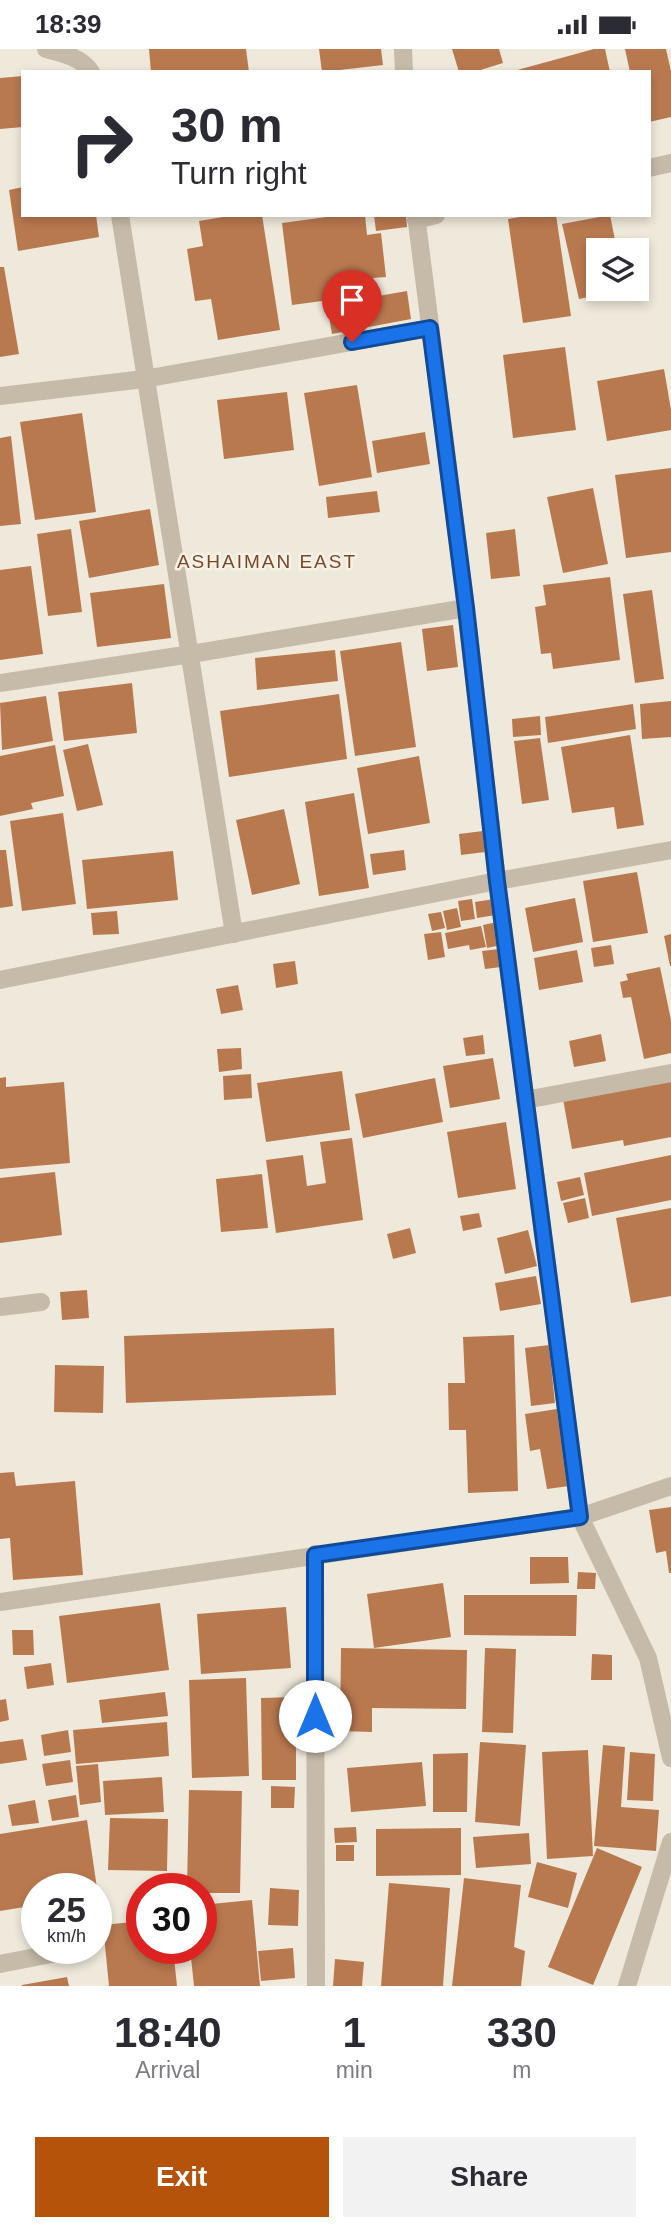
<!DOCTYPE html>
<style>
body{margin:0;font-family:Arial,sans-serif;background:#f2f2f3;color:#2b2b33;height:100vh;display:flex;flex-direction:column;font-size:26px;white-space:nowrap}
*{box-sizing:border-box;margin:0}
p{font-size:23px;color:#7c7c81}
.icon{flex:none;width:38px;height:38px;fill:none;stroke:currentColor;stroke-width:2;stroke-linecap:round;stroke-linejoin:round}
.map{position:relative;height:1937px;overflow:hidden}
.panel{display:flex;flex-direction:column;background:#fff;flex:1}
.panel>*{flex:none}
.banner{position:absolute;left:21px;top:21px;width:630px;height:147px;border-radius:0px;box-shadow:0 4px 10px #0003;background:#fff;color:#2b2b33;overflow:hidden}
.tools{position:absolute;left:586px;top:189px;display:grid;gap:14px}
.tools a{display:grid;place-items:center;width:63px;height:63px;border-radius:0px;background:#fff;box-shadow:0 4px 10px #0003;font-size:35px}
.speed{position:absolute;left:21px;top:1824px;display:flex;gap:14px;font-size:35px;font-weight:700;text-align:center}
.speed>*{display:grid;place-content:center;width:91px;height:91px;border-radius:50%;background:#fff;box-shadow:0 4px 10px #0003;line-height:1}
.speed small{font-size:18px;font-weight:400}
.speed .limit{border:10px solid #d22;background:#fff;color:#111}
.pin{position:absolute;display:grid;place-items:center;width:60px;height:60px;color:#fff;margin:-72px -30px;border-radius:50% 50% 50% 0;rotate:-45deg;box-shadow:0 0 7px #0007}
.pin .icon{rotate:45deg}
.me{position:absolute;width:77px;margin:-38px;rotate:0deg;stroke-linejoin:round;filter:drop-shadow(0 0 5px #0008)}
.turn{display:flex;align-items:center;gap:24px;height:147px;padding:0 35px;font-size:32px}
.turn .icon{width:91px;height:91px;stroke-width:2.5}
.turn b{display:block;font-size:49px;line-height:60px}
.eta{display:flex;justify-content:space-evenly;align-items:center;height:119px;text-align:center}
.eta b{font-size:42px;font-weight:600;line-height:49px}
.cta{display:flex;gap:14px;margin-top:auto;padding:14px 35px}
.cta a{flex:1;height:80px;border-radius:0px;background:#b45309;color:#fff;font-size:28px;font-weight:600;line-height:80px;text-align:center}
.cta a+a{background:#f2f2f3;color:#2b2b33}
.status{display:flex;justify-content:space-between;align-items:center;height:49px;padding:0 35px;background:#fff;direction:ltr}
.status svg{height:19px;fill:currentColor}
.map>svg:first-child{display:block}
</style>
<div class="status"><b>18:39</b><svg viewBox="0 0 49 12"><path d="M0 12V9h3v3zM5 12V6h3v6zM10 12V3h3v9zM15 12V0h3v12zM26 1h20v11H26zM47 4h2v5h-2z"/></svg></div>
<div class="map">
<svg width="671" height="1937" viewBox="0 0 671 1937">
<rect width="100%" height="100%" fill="#efe9db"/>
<!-- building -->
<path fill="#b9794f" d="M149,0H246L249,23H151Z
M319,0H381L383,16L322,23Z
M452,0H499L503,14L474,23H459Z
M594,0H605L610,23H510Z
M625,0H666L671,22V68L649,73V23H630Z
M23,27V78L0,80V29Z
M23,138V166H96L99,188L18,202L9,141Z
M235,166H262L280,281L218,291L211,250L195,252L187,200L203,197L199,172Z
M341,166H365L367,186L381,184L386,228L373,229L375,245L292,256L282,174Z
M374,166H406L407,178L376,182Z
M532,166H556L571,267L523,274L508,170Z
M610,166L617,201H598V240L619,241L579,250L562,175Z
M0,218H4L19,305L0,308Z
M407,242L411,270L332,285L327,256Z
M565,298L576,381L513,389L503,306Z
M664,320L671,361V381L607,392L597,332Z
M357,336L372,428L319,437L304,344Z
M287,343L294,401L224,410L217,351Z
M82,364L96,463L35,471L20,373Z
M425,383L430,415L377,424L372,392Z
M11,387L21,475L0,477V389Z
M671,419V503L626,509L615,426Z
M593,439L608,515L563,524L547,448Z
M377,442L380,463L328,469L326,448Z
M150,460L159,516L89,529L79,472Z
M71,480L82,563L48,567L37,485Z
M515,480L520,527L491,530L486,484Z
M31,517L43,605L0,611V521Z
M610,528L620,611L553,620L551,604L541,605L535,558L546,556L543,536Z
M164,535L171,589L97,598L90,544Z
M652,541L664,630L635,634L623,545Z
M453,576L458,618L427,622L422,580Z
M401,593L416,698L355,707L340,602Z
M335,601L338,632L257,641L255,609Z
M132,634L137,684L64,692L58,643Z
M339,645L347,710L229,728L220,662Z
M46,647L53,692L2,701L0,654Z
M671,652V688L642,690L640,655Z
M633,655L636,680L548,694L545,668Z
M540,667L541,686L513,688L512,670Z
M630,686L644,776L617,780L614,758L572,764L561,698Z
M540,689L549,751L522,755L514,692Z
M88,695L103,756L77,762L63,701Z
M55,696L64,747L31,754L33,760L0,767V707Z
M419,707L430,774L368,785L357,719Z
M354,744L369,839L319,847L305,753Z
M284,760L300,835L252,846L236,771Z
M63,764L76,855L22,862L10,772Z
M483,782L485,803L461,806L459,785Z
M0,801H6L13,857L0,859Z
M404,801L406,821L373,826L370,805Z
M173,802L178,851L87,860L82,811Z
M637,823L648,884L593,893L583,832Z
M575,849L583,893L533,903L525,859Z
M472,850L475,870L461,872L458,852Z
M494,850L496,866L477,869L475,853Z
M457,859L461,878L447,881L443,862Z
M117,862L119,885L93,886L91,864Z
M441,863L445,879L432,882L428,865Z
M497,873L501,896L487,899L483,876Z
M481,877L486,898L470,901L469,896L448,900L445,884Z
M441,883L445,908L428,911L424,885Z
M671,885V917H670L664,887Z
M611,896L614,915L594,918L591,899Z
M499,900L501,918L485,920L482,902Z
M577,901L583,933L539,941L534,909Z
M295,912L298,935L276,939L273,915Z
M660,918L671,971V1004L644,1010L631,948L623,949L620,933L628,931L626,925Z
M238,936L243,961L221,965L216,940Z
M601,985L606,1012L574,1018L569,992Z
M483,986L485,1005L466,1007L463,989Z
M241,999L242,1020L219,1023L217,1000Z
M493,1009L500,1050L450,1059L443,1017Z
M342,1022L350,1081L266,1093L257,1034Z
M251,1025L252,1049L224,1051L223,1027Z
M6,1028V1038L64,1033L70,1114L0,1120V1029Z
M435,1029L443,1073L363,1089L355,1045Z
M671,1030V1088L624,1097L623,1091L572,1100L563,1050Z
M506,1073L516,1140L458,1149L447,1083Z
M352,1089L363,1171L276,1184L266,1111L303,1106L307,1137L326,1134L320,1093Z
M671,1106V1151L592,1167L584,1124Z
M55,1123L62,1186L0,1194V1129Z
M262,1125L268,1179L221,1183L216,1130Z
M580,1128L584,1146L561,1152L557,1133Z
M585,1149L589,1169L568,1174L563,1154Z
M671,1159V1247L631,1254L616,1169Z
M479,1164L482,1178L463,1182L460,1167Z
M410,1179L416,1204L393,1210L387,1185Z
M528,1181L537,1217L505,1225L497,1189Z
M536,1227L541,1255L500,1262L495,1234Z
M87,1241L89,1269L62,1271L60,1243Z
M334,1279L336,1346L126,1354L124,1287Z
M514,1286L518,1442L468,1444L466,1381H449L448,1334H465L463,1288Z
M549,1296L555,1354L531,1357L525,1299Z
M55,1316L104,1317L103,1364L54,1363Z
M557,1360L569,1437L547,1440L540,1400L530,1402L525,1365Z
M14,1423L16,1437L75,1432L83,1526L13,1531L10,1489L0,1490V1424Z
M671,1458V1524H669L666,1502L656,1504L649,1461Z
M530,1508H568L569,1534L530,1535Z
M578,1523L596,1524L595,1540H577Z
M443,1534L451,1588L374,1599L367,1545Z
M464,1546H577L576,1587L464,1586Z
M160,1554L169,1621L67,1634L59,1567Z
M286,1558L291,1619L201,1625L197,1565Z
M12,1581H33L34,1606H13Z
M341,1599L467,1601L466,1660L372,1659V1683L340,1682Z
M485,1599L516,1600L513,1684L482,1683Z
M592,1605L612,1606V1631H591Z
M51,1614L54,1636L27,1640L24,1618Z
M246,1629L249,1727L192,1729L189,1631Z
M165,1643L168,1667L102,1674L99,1651Z
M296,1648V1731H262L261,1649Z
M6,1650L9,1671L0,1673V1651Z
M167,1673L169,1707L76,1715L73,1681Z
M68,1681L71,1703L44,1707L41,1686Z
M23,1690L27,1711L0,1715V1693Z
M480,1693L526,1696L520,1777L475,1773Z
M603,1696L625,1698L621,1758L659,1761L656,1802L594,1797Z
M588,1701L593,1807L547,1810L542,1703Z
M630,1703L655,1705L653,1752L627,1751Z
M468,1704L467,1763H433V1705Z
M70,1711L73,1733L46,1737L42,1715Z
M422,1713L426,1757L351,1763L347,1719Z
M98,1715L101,1753L80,1756L76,1717Z
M162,1728L164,1763L105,1766L103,1732Z
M271,1737L295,1738L294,1759H271Z
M189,1741L242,1742L240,1844H201V1839H187Z
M76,1746L79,1768L52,1772L48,1751Z
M35,1751L39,1774L12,1777L8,1756Z
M110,1769L168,1770L167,1822L108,1821Z
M87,1771L97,1839H37V1856L0,1862V1785Z
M356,1778L357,1793L335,1794L334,1779Z
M461,1779V1826L376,1827V1780Z
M529,1784L531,1815L476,1819L473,1788Z
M336,1796H354V1812H336Z
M597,1799L642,1818L593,1936L548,1918Z
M537,1813L577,1824L568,1859L528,1848Z
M464,1829L521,1836L514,1898L525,1902L521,1937H452Z
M389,1834L450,1839L443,1937H381Z
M270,1839L299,1841L298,1877L268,1876Z
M252,1851L260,1937H194L190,1899H201V1856Z
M142,1872V1899H173L177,1937H109L103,1876Z
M293,1899L295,1929L261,1932L258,1902Z
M335,1910L364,1913L362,1937H333Z
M67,1928L69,1937H22V1936Z"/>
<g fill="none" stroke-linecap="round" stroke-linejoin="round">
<!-- lane -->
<path stroke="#c6baa8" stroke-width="18" d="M0,1258L41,1253"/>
<!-- street -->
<path stroke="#c6baa8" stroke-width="18" d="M46,0C62,4 81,8 91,23
M403,0L404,23
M649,119L671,114
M120,166L234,885
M416,166L466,559L497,832L580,1468L648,1609L671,1709
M416,171L436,166
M0,347L144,330L430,279
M0,634L191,605L466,559
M0,931L497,832L671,801
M525,1051L671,1024
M315,1505L316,1937
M0,1553L580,1468L671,1437
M0,1915L82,1899
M627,1937L671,1793"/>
</g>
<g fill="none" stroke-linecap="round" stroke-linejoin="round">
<defs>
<path id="route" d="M315,1667V1506L580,1468L497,832L466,559L430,279L352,293"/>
</defs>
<!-- route casing -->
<use href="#route" stroke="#114b97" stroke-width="18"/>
<!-- route -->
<use href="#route" stroke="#1a73e8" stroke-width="12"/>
</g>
<g text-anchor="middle" stroke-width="5" stroke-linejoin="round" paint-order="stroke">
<!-- neighbourhood labels -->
<g font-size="19" letter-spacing="2" fill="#7a4829" stroke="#f7f2e7">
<text x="267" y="519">ASHAIMAN EAST</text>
</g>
</g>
</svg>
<div class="tools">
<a><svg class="icon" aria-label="layers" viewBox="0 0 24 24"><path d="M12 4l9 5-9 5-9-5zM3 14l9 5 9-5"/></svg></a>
</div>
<div class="speed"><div>25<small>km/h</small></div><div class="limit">30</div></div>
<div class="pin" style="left:352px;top:293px;background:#d93025"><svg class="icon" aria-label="arrive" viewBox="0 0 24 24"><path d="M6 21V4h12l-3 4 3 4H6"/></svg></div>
<svg class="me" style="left:315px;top:1667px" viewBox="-20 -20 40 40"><circle r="19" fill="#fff"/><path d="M0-13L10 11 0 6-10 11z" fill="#1a73e8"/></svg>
<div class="banner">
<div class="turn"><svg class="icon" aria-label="right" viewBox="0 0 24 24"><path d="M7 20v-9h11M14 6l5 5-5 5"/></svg><div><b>30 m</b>Turn right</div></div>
</div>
</div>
<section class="panel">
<div class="eta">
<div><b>18:40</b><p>Arrival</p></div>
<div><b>1</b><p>min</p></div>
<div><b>330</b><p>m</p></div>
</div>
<div class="cta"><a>Exit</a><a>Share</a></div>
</section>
